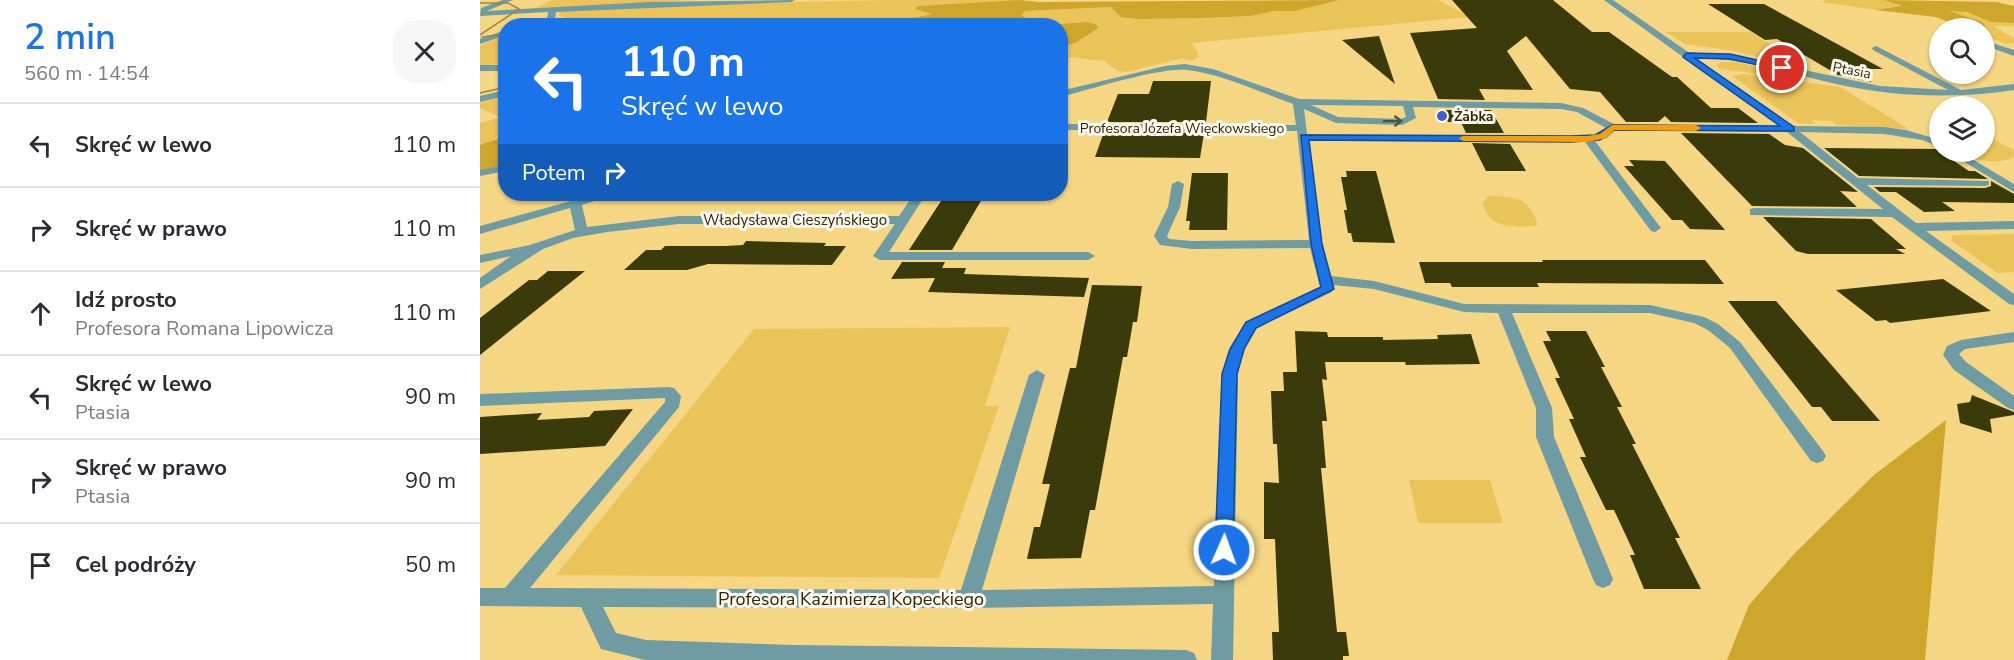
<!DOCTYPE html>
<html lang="pl">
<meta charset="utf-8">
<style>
body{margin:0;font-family:"Nunito Sans",sans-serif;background:#f7f7f7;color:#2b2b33;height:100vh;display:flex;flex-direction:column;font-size:22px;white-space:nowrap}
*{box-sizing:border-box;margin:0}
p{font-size:20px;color:#7c7c81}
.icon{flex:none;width:33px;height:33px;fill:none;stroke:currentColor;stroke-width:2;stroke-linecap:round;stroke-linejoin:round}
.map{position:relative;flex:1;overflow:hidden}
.panel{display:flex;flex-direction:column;background:#fff;width:480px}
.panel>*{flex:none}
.banner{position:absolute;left:18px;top:18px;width:570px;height:183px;border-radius:24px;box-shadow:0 2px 4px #0004;background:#1a73e8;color:#fff;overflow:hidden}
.buttons{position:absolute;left:1449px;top:18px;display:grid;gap:12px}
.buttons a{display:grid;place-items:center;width:66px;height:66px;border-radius:50%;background:#fff;box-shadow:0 2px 4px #0004;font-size:30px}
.pin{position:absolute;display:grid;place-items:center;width:51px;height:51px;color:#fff;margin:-26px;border:3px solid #fff;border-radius:50%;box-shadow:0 2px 6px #0007}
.me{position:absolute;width:66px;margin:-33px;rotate:2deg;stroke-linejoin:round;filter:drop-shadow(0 0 4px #0008)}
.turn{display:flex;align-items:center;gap:21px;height:126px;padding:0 24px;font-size:27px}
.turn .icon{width:78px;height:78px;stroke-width:2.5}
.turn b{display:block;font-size:42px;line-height:51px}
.then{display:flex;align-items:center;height:57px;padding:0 24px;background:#0003;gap:12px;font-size:22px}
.round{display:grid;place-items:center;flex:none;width:63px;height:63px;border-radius:24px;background:#f7f7f7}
.head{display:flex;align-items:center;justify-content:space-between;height:102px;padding:0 24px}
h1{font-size:36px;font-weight:600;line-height:45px;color:#1a73e8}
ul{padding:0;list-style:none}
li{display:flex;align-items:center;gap:18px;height:84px;padding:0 24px;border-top:2px solid #e1e1e2}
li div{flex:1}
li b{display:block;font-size:22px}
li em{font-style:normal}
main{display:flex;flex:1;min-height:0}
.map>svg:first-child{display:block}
</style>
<main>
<section class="panel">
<div class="head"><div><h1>2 min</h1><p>560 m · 14:54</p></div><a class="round"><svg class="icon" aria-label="close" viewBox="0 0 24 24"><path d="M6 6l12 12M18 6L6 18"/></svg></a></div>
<ul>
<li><svg class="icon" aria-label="left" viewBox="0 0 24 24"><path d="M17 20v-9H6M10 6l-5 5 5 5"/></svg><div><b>Skręć w lewo</b></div><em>110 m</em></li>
<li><svg class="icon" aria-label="right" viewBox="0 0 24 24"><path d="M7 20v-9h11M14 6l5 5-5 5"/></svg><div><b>Skręć w prawo</b></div><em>110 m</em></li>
<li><svg class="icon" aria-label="ahead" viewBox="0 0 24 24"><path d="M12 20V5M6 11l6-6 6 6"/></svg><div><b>Idź prosto</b><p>Profesora Romana Lipowicza</p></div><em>110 m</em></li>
<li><svg class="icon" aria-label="left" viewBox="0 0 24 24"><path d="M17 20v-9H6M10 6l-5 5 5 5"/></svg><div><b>Skręć w lewo</b><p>Ptasia</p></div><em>90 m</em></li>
<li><svg class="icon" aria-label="right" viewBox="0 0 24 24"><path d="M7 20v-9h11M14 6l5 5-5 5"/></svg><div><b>Skręć w prawo</b><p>Ptasia</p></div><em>90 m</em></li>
<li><svg class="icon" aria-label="arrive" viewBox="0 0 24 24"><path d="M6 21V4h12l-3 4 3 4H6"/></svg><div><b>Cel podróży</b></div><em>50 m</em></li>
</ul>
</section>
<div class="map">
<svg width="1534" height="660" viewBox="0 0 1534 660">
<rect width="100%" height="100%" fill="#f5d683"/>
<!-- green -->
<path fill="#eac459" d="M72,0H213L54,9Z
M408,0H540L438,6L452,14L419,21L367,20L323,26H223L203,21H100L79,16L80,11L185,5Z
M859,0H958L990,17L711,43L719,54L716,55L720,56L712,61L703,58L647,72L638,71L624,61L581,56V47L595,43L616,24L606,22L541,26L546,19L542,15L545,11L631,7L659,19L723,18L770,16L795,11H815Z
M1346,0H1403L1423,7L1396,10L1341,2Z
M1475,10L1506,17L1512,22L1534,23V26H1513L1534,38V43L1525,44L1505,36L1504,28L1481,27H1505L1502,22L1468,11Z
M1186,32H1270L1330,69L1249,50L1205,44Z
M25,34L23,58L25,64L0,65V46Z
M1241,62H1257L1329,80L1240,69L1236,66Z
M1262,74L1360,87L1429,129L1356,125L1352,121L1332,120L1335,124L1318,123L1252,76Z
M25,97C25,120 27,139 0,145V123L20,117L0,108V103Z
M1505,135L1534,150V157C1520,166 1491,160 1477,152H1504Z
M1008,196C1038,198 1047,195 1058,225C1037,228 1008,230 1003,203Z
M1534,234V272L1517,273L1471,240L1473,235Z
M530,327L505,406H519L459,578L76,575L274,329Z
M929,480H1010L1023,523H938Z"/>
<!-- forest -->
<path fill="#cda62b" d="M540,0L559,2L859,0L815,11H795L770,16L723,18L659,19L641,17L631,7L545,11L542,15L546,19L541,25H323L367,20L419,21L452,14L435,9L438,6Z
M1403,0L1516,2L1534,6V23L1511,22L1487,12L1469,11L1502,22L1506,27H1481L1456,17L1396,10L1422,6Z
M606,22L616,24L618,28L595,43L581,47L580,26L562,25Z
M25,125V165L0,171V145L17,139Z
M1466,420L1445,660H1247L1269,605L1314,554L1394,475Z"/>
<!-- building -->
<path fill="#3a3a0b" d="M972,0H1073L1112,32H1129L1192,77H1197L1231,108H1258L1278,123L1191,122L1185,116L1178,122H1146L1120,92L1090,89L1046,36L1027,51L1053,90L999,89L1005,100L958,99L930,33L997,28Z
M1228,4H1284L1403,69H1380L1391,77V82L1358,75L1297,39L1285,40Z
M899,36L915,84L862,40Z
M673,81H731L726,122H627L638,94H669Z
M963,110H1011L1024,133H986L981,122H968Z
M624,132L724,133L720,158L615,157Z
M1201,133L1289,134L1305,145L1323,148L1378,192L1360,191L1377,207L1272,206Z
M992,143L1030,144L1046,171H1006Z
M1344,148L1456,149L1489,171H1495L1508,179L1379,176Z
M1149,160L1185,161L1245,230L1210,229L1202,220H1192L1144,166H1154Z
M866,171H896L915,243L873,242L871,233H868L864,210H867L861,177H867Z
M712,173H748L747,230H709L710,221H706Z
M1511,181L1534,194V203L1462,202L1475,211L1444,212L1416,192H1400L1394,187L1505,188L1511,186Z
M472,194H505L472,250H429L463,198H470Z
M1283,217L1391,219L1426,249H1416L1425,254H1328L1316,251Z
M266,241L346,243L344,246H366L352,265L228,264L207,270H144L166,250H181L185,246H246L263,245Z
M1062,260H1225L1244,284L1057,283L1059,287H972L970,283H945L939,262H1063Z
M422,262H465L462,268H486L484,274L609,278L604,297L448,292L455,278L411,279Z
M68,271H105L0,355V318L49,280H57Z
M1463,279L1511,311L1410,323L1406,320L1396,321L1356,290Z
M612,285L662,286L657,322H653L647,357H643L615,510H610L601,558L547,559L554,527H560L570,484H562L590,368H596Z
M1248,301H1296L1400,421H1352L1341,407H1332Z
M815,331L847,332L848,337H903V340L958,339L957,335L991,334L1000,364L926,365L925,362H845L847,380L842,379L847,421H842L846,468H841L857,632H866L869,656H863V660H793L792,632H799L795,539H784V482L799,483L797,444H793L791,391H804L803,372H817Z
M1066,331H1106L1125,367H1121L1142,407H1137L1156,444H1152L1200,538H1195L1221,589H1164L1150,555H1155L1134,510H1126L1100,457H1106L1089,419H1094L1075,378H1080L1063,341H1071Z
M1492,395L1534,412V415L1510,419L1512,433L1480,423L1477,404L1490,402Z
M153,409L125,446L0,454V417L62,413L57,420L109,417L114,411Z"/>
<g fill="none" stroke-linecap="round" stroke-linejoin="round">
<!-- minor -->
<path fill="#6f9ba3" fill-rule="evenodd" d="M23,0H33L7,11L168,2L315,0L311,2L76,12L75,18L82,22L209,26H49L70,21L67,19L68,12L0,16L1,8Z
M1124,0H1133L1208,52L1263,57L1400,86L1468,90L1393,50L1392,48L1396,46L1481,90L1534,84V90C1474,99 1415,97 1356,84C1309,73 1263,58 1215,58L1312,126L1404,127L1426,130L1460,140V147L1442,140L1404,134L1320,132L1378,178L1509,181V185L1505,186L1387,185L1436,223L1534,221V229L1446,231L1534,294V305L1529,304L1412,217L1270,215V209L1274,208L1403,209L1307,132L1135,130L1127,138L1115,141L1181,228L1175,232L1171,231L1105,142L828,140L842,244L851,276L894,281L984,304L1170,305L1224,317L1238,324L1260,342L1343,451L1346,456L1343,461L1337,463L1331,461L1250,348L1228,330L1214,323L1170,313H1032L1072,408L1074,437L1133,579L1130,585L1123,588L1116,585L1113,579L1056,437V408L1018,313L984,312L894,289L853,285L852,292L777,328L765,349L758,373L753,660H731L733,604L489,608L123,607L136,633L166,640L314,645L706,650L714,653L717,660H165L121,649L101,607L0,606V588H25L185,402V398L0,406V394L188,387L194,388L201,396L199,407L50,588L481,590L549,375L557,370L565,375L502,590L734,586L742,373L749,349L766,322L840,287L830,248L712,249L680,245L674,236L688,207L692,184L698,181L704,184L700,207L687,236L689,239L712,241L829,240L817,131L580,130V124L816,125L813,104C779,92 743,74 707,70C679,67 612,89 580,97V91L685,66L705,64L733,69L819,99L1081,103L1103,108L1134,124L1299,126ZM831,105L923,106L926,117L921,119L858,117ZM933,107L1081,109L1097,112L1126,128L1120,134L1108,136L827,134L824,109L856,123L922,125L936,118Z
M26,30V35L0,44V39Z
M1512,43L1534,50V56L1509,47V43Z
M0,65H26V71H0Z
M26,90V96L0,102V96Z
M1468,152H1480L1534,184V192Z
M26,165V171L0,176V170Z
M117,194H134L102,205L107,227L199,216H419L434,194H446L409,252H608L615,256L608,260H400L393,256L415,224H199L127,232L93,238L63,249L0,289V278L31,256L0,263V255L50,245L95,230L90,208L0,234V226Z
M1534,332V342L1485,349L1479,354L1486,362L1534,396V410L1528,408L1474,370L1463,355L1467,346L1481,340Z"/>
<!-- tram -->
<path stroke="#9a8447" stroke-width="1.5" d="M0,3H28L39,9L0,35
M2,37L26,34
M0,93L26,87"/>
</g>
<!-- one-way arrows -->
<defs><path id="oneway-shaft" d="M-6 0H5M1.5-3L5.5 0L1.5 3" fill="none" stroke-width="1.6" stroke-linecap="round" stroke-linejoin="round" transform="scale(1.5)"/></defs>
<use stroke="#4a5442" href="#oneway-shaft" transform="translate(913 121) rotate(-1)"/>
<!-- route -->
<path fill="#1a73e8" stroke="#114b97" stroke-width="1.5" d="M1206,53L1250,54L1305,66L1302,70L1250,59L1215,58L1314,127V131L1134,130L1120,140L1091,142L829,140L842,244L854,289L776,328L764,349L757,374L753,550L751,555L744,558L737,555L735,550L742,374L750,349L766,322L841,287L831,244L821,135L1091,136L1115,135L1132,125L1300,126L1203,57Z"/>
<!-- slow -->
<path fill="#f59e0b" d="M1132,125H1216L1221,128L1216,131L1134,130L1126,138L1108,142L983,141L979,138L983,136H1108L1120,134Z"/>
<!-- markers -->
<circle fill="#435dd0" stroke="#fdfaf2" stroke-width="2" cx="962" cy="116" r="6"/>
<g text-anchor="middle" stroke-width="6" stroke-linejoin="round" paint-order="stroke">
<!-- far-street labels -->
<g font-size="14" fill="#312501" stroke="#fdfaf2">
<text transform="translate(1372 70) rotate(11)" y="5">Ptasia</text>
<text x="702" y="133">Profesora Józefa Więckowskiego</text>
</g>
<!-- far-poi labels -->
<g font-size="14" font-weight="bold" fill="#312501" stroke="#fdfaf2" text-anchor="start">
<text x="974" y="121">Żabka</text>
</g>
<!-- street labels -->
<g font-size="15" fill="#312501" stroke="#fdfaf2">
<text x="315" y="225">Władysława Cieszyńskiego</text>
</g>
<!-- near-street labels -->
<g font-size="18" fill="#312501" stroke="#fdfaf2">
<text x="371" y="605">Profesora Kazimierza Kopeckiego</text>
</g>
</g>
</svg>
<div class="buttons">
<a><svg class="icon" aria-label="search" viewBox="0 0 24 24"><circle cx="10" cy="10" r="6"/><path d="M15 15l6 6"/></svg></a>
<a><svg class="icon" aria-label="layers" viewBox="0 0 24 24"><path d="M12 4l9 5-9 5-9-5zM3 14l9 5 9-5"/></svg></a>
</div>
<div class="pin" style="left:1302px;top:68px;background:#d93025"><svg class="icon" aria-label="arrive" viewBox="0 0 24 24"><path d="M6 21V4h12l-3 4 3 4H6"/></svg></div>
<svg class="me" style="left:744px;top:550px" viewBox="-20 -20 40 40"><circle r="17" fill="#1a73e8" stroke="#fff" stroke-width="3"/><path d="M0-11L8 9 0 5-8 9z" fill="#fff"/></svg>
<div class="banner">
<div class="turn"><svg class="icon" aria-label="left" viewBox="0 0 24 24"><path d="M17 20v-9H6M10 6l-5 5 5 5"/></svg><div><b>110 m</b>Skręć w lewo</div></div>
<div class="then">Potem<svg class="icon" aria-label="right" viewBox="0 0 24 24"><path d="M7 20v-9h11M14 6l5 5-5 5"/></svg></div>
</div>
</div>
</main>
